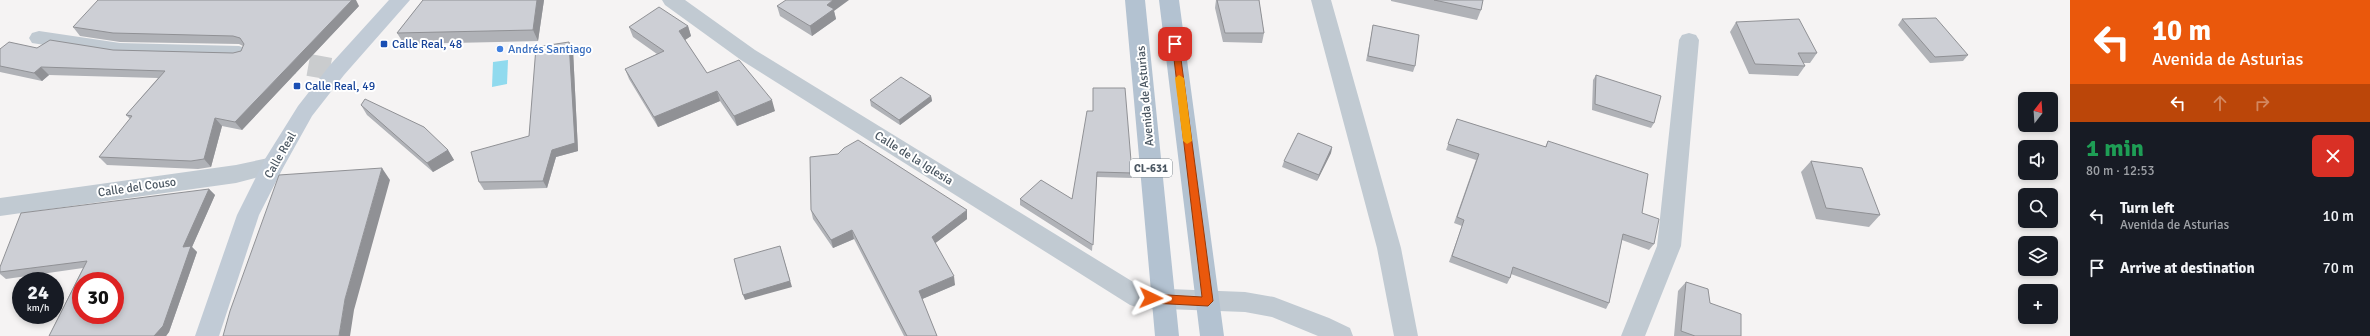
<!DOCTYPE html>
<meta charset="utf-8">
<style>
body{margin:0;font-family:Signika,sans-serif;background:#20242c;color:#f1f3f6;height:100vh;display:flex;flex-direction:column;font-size:15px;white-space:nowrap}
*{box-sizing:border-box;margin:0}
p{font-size:13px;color:#9ea1a6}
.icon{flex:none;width:22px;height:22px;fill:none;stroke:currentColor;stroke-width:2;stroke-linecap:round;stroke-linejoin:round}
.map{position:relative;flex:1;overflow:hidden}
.details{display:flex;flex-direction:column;background:#171b24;width:300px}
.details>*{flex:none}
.top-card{background:#ea580c;color:#fff;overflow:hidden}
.needle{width:26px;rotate:17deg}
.tools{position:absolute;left:2018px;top:92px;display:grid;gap:8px}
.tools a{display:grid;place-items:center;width:40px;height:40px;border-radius:6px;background:#171b24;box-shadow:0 2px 6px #0003;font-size:20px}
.speed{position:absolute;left:12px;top:272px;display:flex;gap:8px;font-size:20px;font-weight:700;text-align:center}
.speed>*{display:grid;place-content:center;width:52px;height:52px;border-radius:50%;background:#171b24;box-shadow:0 2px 6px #0003;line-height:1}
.speed small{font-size:10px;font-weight:400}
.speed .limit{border:6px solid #d22;background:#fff;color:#111}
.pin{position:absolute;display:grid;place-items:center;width:34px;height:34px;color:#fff;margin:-17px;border-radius:8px;box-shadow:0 2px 6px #0006}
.me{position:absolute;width:44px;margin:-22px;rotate:92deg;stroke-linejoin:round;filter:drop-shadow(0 0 3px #0008)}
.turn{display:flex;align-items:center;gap:14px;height:84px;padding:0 16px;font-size:18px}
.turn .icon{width:52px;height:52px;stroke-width:2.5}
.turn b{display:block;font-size:28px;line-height:34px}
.lanes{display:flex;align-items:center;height:38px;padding:0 16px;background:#0003;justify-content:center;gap:20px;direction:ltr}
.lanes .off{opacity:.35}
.round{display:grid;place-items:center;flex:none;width:42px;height:42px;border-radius:6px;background:#20242c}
.head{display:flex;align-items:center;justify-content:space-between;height:68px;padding:0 16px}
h1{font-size:24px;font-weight:800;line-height:30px;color:#1e9e55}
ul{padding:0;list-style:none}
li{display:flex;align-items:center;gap:12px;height:52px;padding:0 16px}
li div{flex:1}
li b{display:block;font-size:15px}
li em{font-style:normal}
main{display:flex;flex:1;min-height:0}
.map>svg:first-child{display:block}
</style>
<main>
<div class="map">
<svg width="2070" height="336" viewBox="0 0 2070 336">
<rect width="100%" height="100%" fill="#f5f3f3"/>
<!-- water -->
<path fill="#90daee" d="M508,60L507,84L492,87L493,62Z"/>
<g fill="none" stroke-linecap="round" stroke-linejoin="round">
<!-- minor-tunnel -->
<path stroke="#caccce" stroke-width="22" stroke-dasharray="22 11" stroke-linecap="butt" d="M276,59L337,70"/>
<!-- minor -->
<path fill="#c1cad2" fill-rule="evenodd" d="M662,0H685L755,50L1143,288L1245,292L1274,297L1329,318L1350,328L1353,336H1318L1272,317L1245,312L1139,308L1130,305L741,60L665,5Z
M1311,0H1331L1401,248L1418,336H1394L1377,248Z
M39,31L120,43L239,46L246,48L249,53L246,58L239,60L120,57L32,43L29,38L32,33Z
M1689,33L1696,35L1699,40L1681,246L1645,336H1621L1657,246L1679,40L1682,35Z
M273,157L281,159L284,165L281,171L236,183L0,216V198L236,165Z"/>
<!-- secondary -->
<path fill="#c1cbd6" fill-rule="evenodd" d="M389,0H410L344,75L312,116L283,168L259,215L219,336H195L237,215L265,159L298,106L330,65Z"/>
<!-- primary -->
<path fill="#b3c2d1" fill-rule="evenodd" d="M1125,0H1145L1179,336H1155Z
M1159,0H1179L1224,336H1200Z"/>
</g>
<!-- wall -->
<path fill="#b0b2b7" d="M423,0H544L538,41L404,44L397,33Z
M1216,0H1259L1264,33L1262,43L1223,42L1215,8Z
M1391,0H1483L1481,10L1477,20L1391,1Z
M359,6L242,130L222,126L211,167L198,169L107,165L99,157L130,119L126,115L158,78L49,75L42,81L0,72V49L37,48L113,50L233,53L241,51L243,46L239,44L120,42L80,36L73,27Z
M777,6L834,11L836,19L812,36L780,16Z
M1902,19L1968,55L1963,61L1930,63L1898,25Z
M1736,22L1817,53L1810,63H1803L1805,66L1798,76L1749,74L1730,32Z
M1373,25L1415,66L1413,72L1366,61L1372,31Z
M688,26L691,36L685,40L707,73L775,111L737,126L720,101L658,127L629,79L625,69L657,54L633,37L629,27Z
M569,42L573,50L578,151L556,157L547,188L484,190L479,182L529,136Z
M1596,75L1654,123L1651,128L1592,110L1593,80Z
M1093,88L1132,173V178L1097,177L1092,251L1020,205V199H1072L1093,111Z
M931,96L932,101L900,125L871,106L870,100Z
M361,105L448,150L454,160L433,172L367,115Z
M1457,119L1545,147L1548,141L1642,213L1654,244L1649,250L1622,240L1609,303L1606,309L1511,274L1510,278L1507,284L1449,262L1462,226L1454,223L1476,160L1446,150Z
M1332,147L1331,153L1317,181L1282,167L1284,161Z
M1811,161L1880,215L1869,227L1816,219L1801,172Z
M209,189L215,195L192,247L197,252L169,332L166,336H49L83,268L6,279L0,274V267Z
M811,210L967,219L935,243L955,285L922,299L937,336H904L854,239L833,248L813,219Z
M1686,282L1710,303L1741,336H1674L1678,291Z"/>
<!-- shaded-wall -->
<path fill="#909195" d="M352,0H356L359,6L242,130L235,122Z
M537,0H544L538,41L533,30Z
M833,0H849L834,11L836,19L812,36L810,26L827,5Z
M688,26L691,36L682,42L679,31Z
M569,42L573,50L578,151L556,157L547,188L543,181Z
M41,67L49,75L42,81L34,73Z
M717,91L720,101L658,127L654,117Z
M931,96L932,101L900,125L899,120Z
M772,100L775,111L737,126L734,116Z
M215,118L222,126L211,167L204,159Z
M1332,147L1331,153L1317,181L1319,175Z
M448,150L454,160L433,172L427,163Z
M382,168L390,180L354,310L350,336H339L345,299Z
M209,189L215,195L192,247L197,252L169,332L166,336H154L183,247Z
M967,210V219L933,245L932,237Z
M852,230L854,239L833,248L831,240Z
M780,246L792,287L745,300L743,295Z
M954,276L955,285L920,300L919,291Z"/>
<!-- building -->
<path fill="#cdcfd5" stroke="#909195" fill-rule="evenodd" d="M98,0H352L235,122L215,118L204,159L191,161L99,157L132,116L126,115L165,71L41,67L34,73L0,66V49L9,42L37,48L50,40L113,50L233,53L241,51L244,44L240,38L233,36L113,33L73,27Z
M423,0H537L533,30L397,33Z
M786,0H833L827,5L834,9L810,26L777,6Z
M1217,0H1259L1264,33H1225Z
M1434,0H1483L1481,10Z
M659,7L688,26L679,31L707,73L739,60L772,100L734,116L717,91L654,117L625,69L664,51L629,27Z
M1936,18L1968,55L1935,57L1902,19Z
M1799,19L1817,53H1798L1805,66L1755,64L1736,22Z
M1373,25L1419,35L1415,66L1368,56Z
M569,42L575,143L552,150L543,181L479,182L471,152L529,136L536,47Z
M1596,75L1661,96L1654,123L1595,104Z
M901,77L931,96L899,120L870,100Z
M1093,88H1125L1132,173L1097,172L1093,245L1020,199L1041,180L1072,199L1087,111H1093Z
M365,99L424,127L448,150L427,163L361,105Z
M1457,119L1546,147L1548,141L1648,174L1642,213L1659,219L1654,244L1623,234L1609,303L1513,267L1510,278L1452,256L1464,220L1457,217L1479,154L1448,144Z
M1298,133L1332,147L1319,175L1284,161Z
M858,140L967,210L932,237L954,276L919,291L937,336H907L852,230L831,240L811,210L810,157L838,154L844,148Z
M1811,161L1862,168L1880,215L1826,208Z
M382,168L345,299L339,336H223L230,311L279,175Z
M209,189L183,247L191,246L163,326L154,336H49L87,261L0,272V267L21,213ZM81,281H115V315H81Z
M780,246L790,281L743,295L734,259Z
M1686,282L1708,289L1710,303L1741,314V336H1695L1681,331Z"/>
<!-- route -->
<path fill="#ea580c" stroke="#983908" d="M1172,42L1179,44L1213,301L1208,306L1151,303L1146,298L1151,294L1202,297Z"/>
<!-- slow -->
<path fill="#f59e0b" d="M1179,75L1184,78L1192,141L1187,144L1183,141L1175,78Z"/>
<!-- markers -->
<g fill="#1a4fb4" stroke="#fff" stroke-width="1.5">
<rect x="380" y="40" width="8" height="8" rx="2"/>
<rect x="293" y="82" width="8" height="8" rx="2"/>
</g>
<circle fill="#3f7fe0" stroke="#fff" stroke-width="1.5" cx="500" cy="49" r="4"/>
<g text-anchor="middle" stroke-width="4" stroke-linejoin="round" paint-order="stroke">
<!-- shield labels -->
<rect fill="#fff" stroke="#808990" stroke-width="1" x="1130" y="159" width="42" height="18" rx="3"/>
<g font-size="11" font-weight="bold" fill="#4a5661">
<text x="1151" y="172">CL-631</text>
</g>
<!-- transit labels -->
<g font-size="12" fill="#164399" stroke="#fff" text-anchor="start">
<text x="392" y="48">Calle Real, 48</text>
<text x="305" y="90">Calle Real, 49</text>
</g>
<!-- shop labels -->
<g font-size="12" fill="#366cbe" stroke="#fff" text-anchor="start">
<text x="508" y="53">Andrés Santiago</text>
</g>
<!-- street labels -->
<g font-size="12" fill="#4a5661" stroke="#fff">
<text transform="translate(1145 96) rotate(-95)" y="4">Avenida de Asturias</text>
<text transform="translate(280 155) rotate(-60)" y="4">Calle Real</text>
<text transform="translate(914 158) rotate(32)" y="4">Calle de la Iglesia</text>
<text transform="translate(137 187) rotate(-8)" y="4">Calle del Couso</text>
</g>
</g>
</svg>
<div class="tools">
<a><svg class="needle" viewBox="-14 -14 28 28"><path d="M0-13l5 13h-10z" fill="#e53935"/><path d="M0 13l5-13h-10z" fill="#9ea1a6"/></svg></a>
<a><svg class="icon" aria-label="sound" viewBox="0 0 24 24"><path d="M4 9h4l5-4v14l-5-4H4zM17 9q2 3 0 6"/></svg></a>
<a><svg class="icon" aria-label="search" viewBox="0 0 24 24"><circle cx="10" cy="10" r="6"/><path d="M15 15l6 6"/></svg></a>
<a><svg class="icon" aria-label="layers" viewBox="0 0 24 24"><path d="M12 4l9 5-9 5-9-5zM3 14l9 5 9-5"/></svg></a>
<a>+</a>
</div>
<div class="speed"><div>24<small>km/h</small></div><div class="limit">30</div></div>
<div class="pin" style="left:1175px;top:44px;background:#d93025"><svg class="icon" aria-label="arrive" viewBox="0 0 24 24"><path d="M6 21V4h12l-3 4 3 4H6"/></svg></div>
<svg class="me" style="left:1151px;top:298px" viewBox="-20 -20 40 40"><path d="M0-17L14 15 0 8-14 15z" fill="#ea580c" stroke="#fff" stroke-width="4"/></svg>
</div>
<section class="details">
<div class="top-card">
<div class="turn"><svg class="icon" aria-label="left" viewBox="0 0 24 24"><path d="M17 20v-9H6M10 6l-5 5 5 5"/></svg><div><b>10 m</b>Avenida de Asturias</div></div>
<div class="lanes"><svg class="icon" aria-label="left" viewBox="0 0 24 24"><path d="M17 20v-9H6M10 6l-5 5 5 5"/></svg><svg class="icon off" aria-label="ahead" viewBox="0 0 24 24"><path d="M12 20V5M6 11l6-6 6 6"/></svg><svg class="icon off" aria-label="right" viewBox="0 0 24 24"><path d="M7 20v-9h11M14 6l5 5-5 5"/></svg></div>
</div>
<div class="head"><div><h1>1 min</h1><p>80 m · 12:53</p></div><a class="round" style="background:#d93025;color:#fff"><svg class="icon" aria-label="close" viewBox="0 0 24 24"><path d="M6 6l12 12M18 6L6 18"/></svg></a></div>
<ul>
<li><svg class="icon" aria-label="left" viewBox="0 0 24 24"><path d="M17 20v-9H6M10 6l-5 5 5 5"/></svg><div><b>Turn left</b><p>Avenida de Asturias</p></div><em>10 m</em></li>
<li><svg class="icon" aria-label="arrive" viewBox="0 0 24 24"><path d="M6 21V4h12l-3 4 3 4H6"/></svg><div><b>Arrive at destination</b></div><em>70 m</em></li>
</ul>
</section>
</main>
